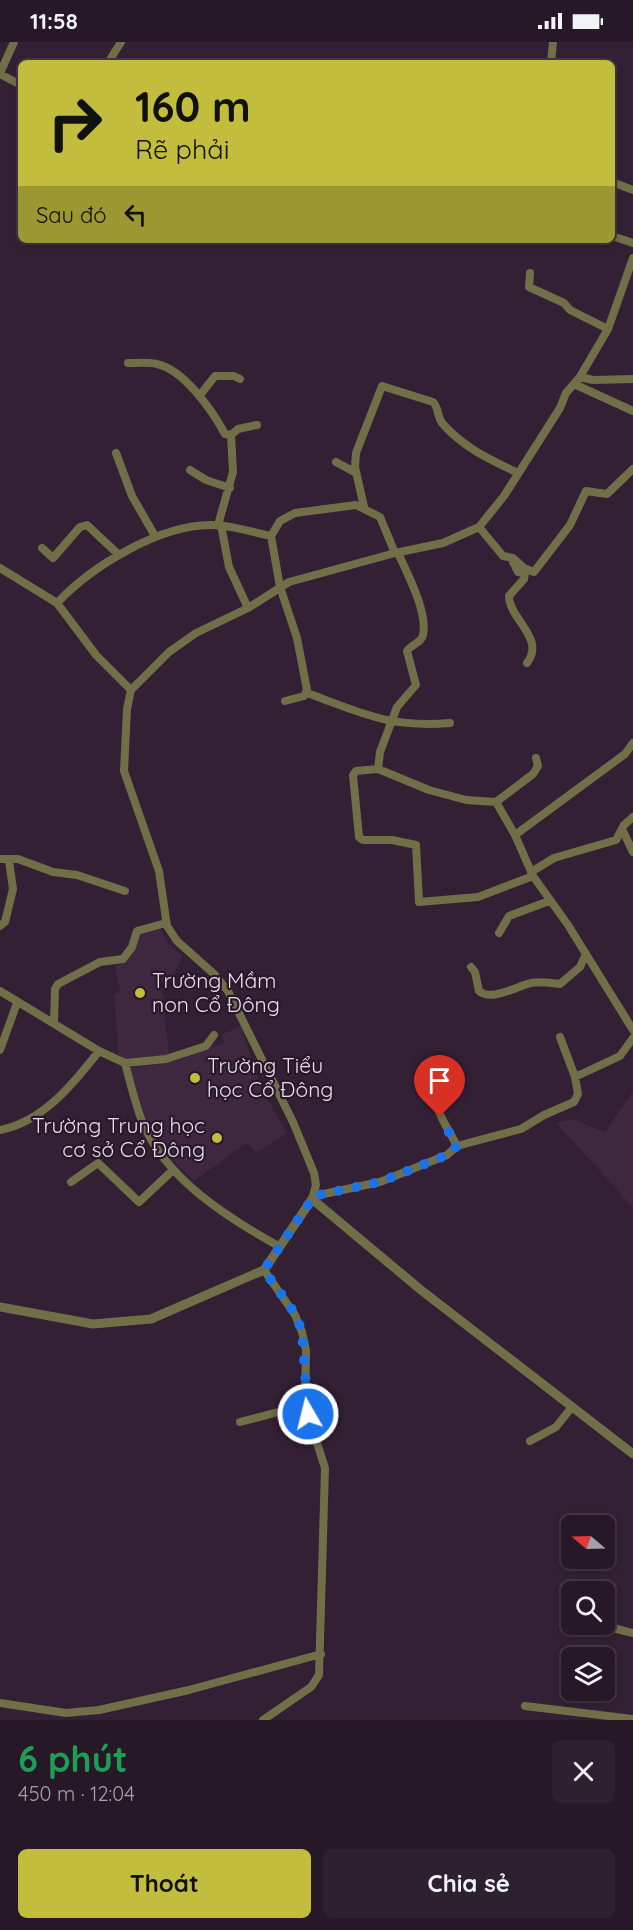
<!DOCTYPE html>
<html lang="vi">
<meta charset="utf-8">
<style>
body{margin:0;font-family:Quicksand,sans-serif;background:#2e212f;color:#f1f3f6;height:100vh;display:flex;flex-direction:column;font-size:22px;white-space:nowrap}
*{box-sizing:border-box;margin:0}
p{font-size:20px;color:#a4a0a7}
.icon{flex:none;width:33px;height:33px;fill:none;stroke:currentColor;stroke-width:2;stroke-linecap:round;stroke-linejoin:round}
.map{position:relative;height:1678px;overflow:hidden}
.details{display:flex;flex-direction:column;background:#261827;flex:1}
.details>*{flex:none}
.hud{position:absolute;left:18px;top:18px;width:597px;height:183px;border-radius:9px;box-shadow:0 3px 9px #0003,0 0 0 2px #423744;background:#c3bd3e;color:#111;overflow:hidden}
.needle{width:39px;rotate:289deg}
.buttons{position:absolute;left:561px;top:1473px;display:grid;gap:12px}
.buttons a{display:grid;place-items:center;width:54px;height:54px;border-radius:9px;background:#261827;box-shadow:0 3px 9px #0003,0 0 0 2px #423744;font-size:30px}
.pin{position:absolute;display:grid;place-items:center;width:51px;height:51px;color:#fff;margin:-62px -26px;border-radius:50% 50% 50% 0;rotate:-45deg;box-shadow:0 0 6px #0007}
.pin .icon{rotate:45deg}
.me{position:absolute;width:66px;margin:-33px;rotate:352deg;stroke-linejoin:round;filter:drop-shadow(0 0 4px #0008)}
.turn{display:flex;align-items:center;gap:21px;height:126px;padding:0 18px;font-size:27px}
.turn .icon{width:78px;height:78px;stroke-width:2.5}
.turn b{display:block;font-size:42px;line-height:51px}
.then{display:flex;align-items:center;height:57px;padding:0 18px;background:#0003;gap:12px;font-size:22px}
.round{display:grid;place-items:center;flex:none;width:63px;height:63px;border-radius:9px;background:#2e212f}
.head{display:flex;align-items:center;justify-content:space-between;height:102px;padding:0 18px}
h1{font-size:36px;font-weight:700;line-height:45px;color:#1e9e55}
.action{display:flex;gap:12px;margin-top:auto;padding:12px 18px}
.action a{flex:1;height:69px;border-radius:9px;background:#c3bd3e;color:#111;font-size:24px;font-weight:700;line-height:69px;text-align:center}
.action a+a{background:#2e212f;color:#f1f3f6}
.status{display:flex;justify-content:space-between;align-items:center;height:42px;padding:0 30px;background:#261827;direction:ltr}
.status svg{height:16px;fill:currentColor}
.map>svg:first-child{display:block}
</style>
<div class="status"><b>11:58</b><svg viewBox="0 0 49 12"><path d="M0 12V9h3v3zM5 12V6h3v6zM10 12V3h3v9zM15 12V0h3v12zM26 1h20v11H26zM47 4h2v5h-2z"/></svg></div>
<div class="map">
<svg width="633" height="1678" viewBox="0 0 633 1678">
<rect width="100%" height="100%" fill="#332034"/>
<!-- built -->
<path fill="#3f2740" d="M159,885L169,902L183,914L170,939H161L169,1014L119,1017L114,952L120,950L115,924L128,916L136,893Z
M241,984L261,1046L287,1091L256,1111L247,1101L194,1139L162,1107L150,1088L129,1026L177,1019L224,1001L221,993Z
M633,1049V1165L556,1081L572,1077L605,1090Z"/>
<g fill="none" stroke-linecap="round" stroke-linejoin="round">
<!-- minor -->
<path stroke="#706f48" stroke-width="8" d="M108,21L121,0
M551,21L553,0
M0,31L14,0
M0,32L21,43
M612,140L633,148
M612,194L633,201
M530,231L529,245L564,261L570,268L608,287
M128,321C137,321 148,320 157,322C184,328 212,368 225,392L231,393L233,430L218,483
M578,338L608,287L633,216
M574,342L633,369
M200,353L215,334H234L240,337
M231,393L238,387L257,383
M116,411L132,454L155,494
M336,420L356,431
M190,428L206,438L230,446
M364,465L355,425L356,411L382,344L433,360C439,366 437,374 442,381C464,406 489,417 518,431
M221,483L229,525L248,566
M479,485L503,514L513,516L524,526L534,530L570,483L586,449L607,452L633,427
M42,506L53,516L80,485L87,483L119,513
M398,511C407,531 428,570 423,593C422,600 411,603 407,609L416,643L397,665L380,710L378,727L429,748L466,758L496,760L533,732L538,724L536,716
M513,520L518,530L525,532L524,537L509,554C509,577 546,596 527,621
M0,526L57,561L96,613L131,648
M57,561C92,524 159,483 211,483C231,483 252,490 271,494
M307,651C362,671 389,686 450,681
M285,659L304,654L307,648L297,596L280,545L271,494L280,479L295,471L356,463L380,475L395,511
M378,727L356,729L353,733L359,795L363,798H392L416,803L419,860L478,855L533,834
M496,760L515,793L533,834L568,883L633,988
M622,787L633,810
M515,793L625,712L633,701
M0,817H18L53,830L77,833L125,849
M531,830L554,816L616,798L624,783L633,775
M0,884L5,880L13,847L9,819
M499,891L509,874L549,859
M471,925L475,930L479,949C492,960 517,944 531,941C540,939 551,941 560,942L580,925L585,914
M0,949L99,1009
M54,981L55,947L58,942L100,920L123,917L132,905L137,889L166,881
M0,1008L17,961
M125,1021C130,1040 135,1061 142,1079C165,1137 228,1176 280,1205
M575,1035L620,1014L633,996
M436,1038C434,1072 443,1076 457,1104
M0,1088C43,1080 74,1041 99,1009L125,1021L166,1017L206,1004L214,993
M71,1140L98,1121L139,1160L173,1128
M314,1154L380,1140L447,1113L457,1104L521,1087L544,1073L574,1060L578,1052L575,1035L560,995
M312,1157L316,1143L314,1131L293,1080L228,949L214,932L177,899L167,884L159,829L124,729L127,667L131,648L169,610L196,591L248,566L289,540L395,511L443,501L479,485L504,454L560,366L566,351L580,335L593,338L633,337
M240,1380L305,1363
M530,1399L556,1385L572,1365
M617,1587L633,1591
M0,1661L66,1671L99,1668L189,1648L321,1612
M525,1664L633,1677
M263,1678L311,1645L319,1633L325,1426L305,1363L306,1308L302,1290L295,1273L264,1228"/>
<!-- tertiary -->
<path stroke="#706f48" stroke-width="9" d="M0,1265L93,1282L151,1277L264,1228L312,1157L421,1248L633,1412"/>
</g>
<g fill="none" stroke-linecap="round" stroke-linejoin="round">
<!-- route -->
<path stroke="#1a73e8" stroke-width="10" stroke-dasharray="0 18" d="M308,1372L302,1290L296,1273L264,1228L314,1154L380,1140L447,1113L457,1104L440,1075"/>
</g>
<!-- markers -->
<g fill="#c3bd3e" stroke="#29172a" stroke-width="2">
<circle cx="140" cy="951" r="6"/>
<circle cx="195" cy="1036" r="6"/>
<circle cx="217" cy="1096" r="6"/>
</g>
<g text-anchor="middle" stroke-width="4.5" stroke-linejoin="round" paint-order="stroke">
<!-- poi labels -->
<g font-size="21" fill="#eaddea" stroke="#29172a" text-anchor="start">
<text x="152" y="946">Trường Mầm<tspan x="152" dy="24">non Cổ Đông</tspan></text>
<text x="207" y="1031">Trường Tiểu<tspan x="207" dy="24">học Cổ Đông</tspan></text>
<text x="205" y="1091" text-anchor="end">Trường Trung học<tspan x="205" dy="24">cơ sở Cổ Đông</tspan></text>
</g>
</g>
</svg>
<div class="buttons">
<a><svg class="needle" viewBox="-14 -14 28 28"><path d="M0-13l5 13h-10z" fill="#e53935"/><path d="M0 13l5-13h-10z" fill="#a4a0a7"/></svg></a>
<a><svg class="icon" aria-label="search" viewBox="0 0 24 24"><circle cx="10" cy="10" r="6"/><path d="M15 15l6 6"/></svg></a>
<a><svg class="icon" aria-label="layers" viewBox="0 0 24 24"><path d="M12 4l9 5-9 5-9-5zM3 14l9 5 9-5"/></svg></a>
</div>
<div class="pin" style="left:440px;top:1075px;background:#d93025"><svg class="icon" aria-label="arrive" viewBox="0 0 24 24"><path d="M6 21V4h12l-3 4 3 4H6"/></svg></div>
<svg class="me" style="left:308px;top:1372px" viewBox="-20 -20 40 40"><circle r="17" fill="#1a73e8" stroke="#fff" stroke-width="3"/><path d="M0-11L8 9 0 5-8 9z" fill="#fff"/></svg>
<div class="hud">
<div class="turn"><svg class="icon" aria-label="right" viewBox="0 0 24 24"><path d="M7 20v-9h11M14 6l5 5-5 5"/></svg><div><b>160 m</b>Rẽ phải</div></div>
<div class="then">Sau đó<svg class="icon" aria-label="left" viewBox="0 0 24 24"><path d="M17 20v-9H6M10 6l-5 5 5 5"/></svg></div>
</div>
</div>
<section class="details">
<div class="head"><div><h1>6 phút</h1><p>450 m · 12:04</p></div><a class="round"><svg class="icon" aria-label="close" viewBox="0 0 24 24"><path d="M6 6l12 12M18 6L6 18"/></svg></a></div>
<div class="action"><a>Thoát</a><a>Chia sẻ</a></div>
</section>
